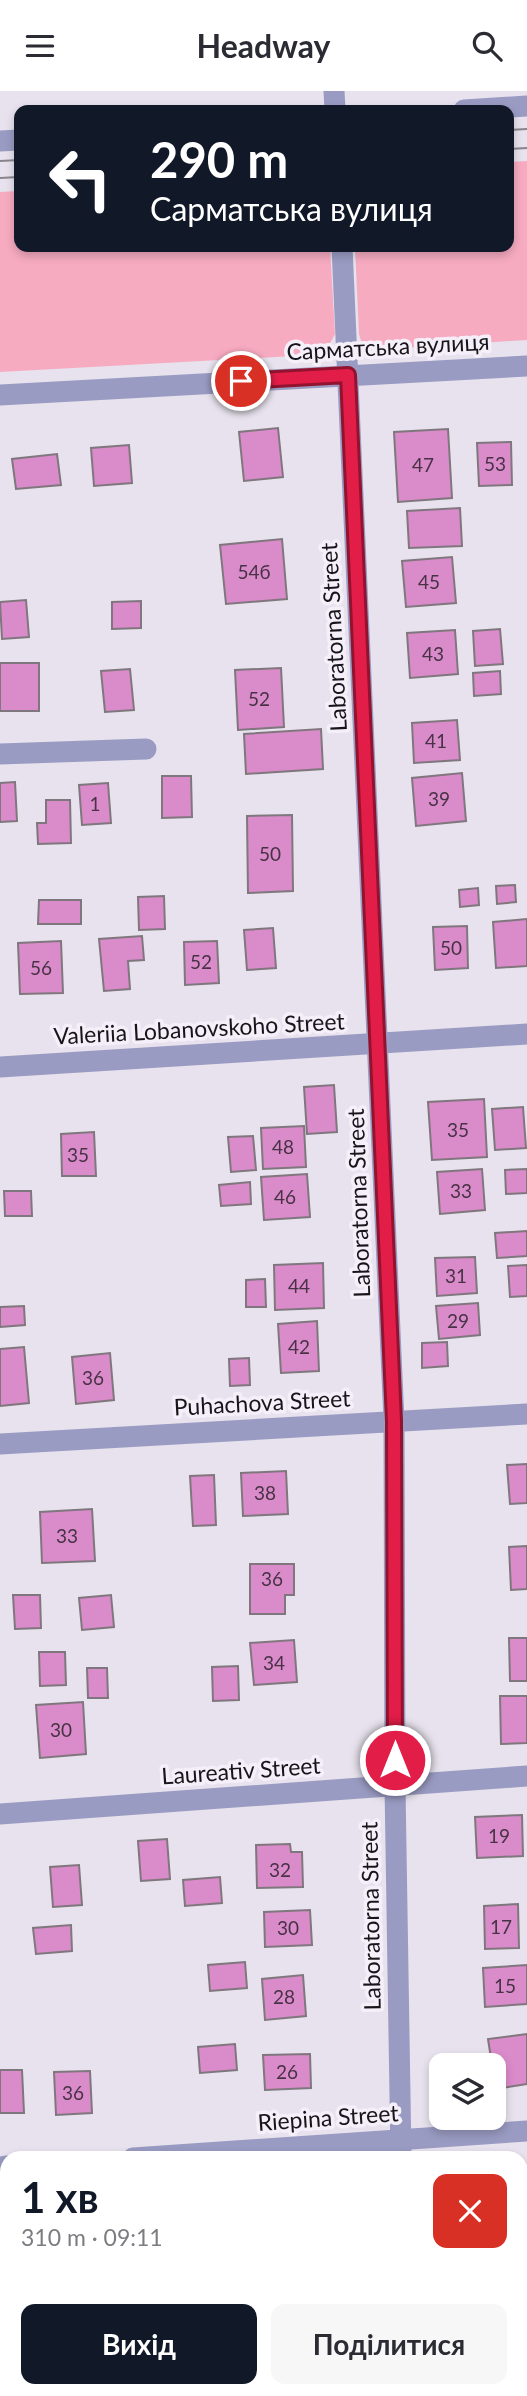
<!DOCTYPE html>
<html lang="uk">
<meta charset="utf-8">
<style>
body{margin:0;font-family:Lato,sans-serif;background:#f7f7f7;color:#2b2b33;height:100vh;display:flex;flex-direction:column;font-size:26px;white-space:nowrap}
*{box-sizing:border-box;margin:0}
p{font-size:23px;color:#7c7c81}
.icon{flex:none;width:38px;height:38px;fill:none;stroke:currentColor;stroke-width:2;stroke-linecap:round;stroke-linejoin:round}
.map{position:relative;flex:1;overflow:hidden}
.drawer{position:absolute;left:0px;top:2060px;width:528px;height:247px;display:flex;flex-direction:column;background:#fff;border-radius:21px 21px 0 0;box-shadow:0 4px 10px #0003}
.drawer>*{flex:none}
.banner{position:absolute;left:14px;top:14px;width:500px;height:147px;border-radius:14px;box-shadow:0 4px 10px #0003;background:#111827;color:#fff;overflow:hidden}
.buttons{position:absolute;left:429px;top:1962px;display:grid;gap:14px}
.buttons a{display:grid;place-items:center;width:77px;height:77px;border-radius:14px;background:#fff;box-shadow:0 4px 10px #0003;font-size:35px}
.pin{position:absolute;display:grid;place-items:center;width:60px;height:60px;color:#fff;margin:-30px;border:4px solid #fff;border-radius:50%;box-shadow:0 2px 7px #0007}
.me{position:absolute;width:77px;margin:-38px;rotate:0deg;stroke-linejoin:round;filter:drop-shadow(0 0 5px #0008)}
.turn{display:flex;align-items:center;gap:24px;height:147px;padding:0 21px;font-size:32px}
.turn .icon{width:91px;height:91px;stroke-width:2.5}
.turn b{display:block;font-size:49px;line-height:60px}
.round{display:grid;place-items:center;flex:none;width:74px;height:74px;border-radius:14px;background:#f7f7f7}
.overview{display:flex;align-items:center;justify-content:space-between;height:119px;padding:0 21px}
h1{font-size:42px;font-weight:700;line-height:52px;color:#111827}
.cta{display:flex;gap:14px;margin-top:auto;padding:14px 21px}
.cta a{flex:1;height:80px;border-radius:14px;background:#111827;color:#fff;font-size:28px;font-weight:700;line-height:80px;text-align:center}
.cta a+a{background:#f7f7f7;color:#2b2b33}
header{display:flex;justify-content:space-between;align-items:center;height:91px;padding:0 21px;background:#fff;font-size:32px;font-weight:700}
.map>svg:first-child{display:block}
</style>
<header><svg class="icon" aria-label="menu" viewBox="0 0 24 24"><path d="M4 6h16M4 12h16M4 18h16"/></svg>Headway<svg class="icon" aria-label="search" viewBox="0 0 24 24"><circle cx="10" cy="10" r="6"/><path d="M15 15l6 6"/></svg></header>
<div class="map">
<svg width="527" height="2305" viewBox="0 0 527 2305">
<rect width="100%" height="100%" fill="#e7e2ed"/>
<!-- green -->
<path fill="#f7abc1" d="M527,70V249L372,259L363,257L359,243L355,156H509V71Z
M19,100V156H330L335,243L327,258L312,264L0,281V101Z"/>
<!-- building -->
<path fill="#da8bca" stroke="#80777e" stroke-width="2" d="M278,337L283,386L244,390L239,341Z
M448,338L452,407L398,411L394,341Z
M511,351L512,394L479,395L477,352Z
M129,354L132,392L94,395L91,357Z
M57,363L61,394L16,398L12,368Z
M460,417L462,455L409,457L407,420Z
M282,448L287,508L226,513L220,454Z
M452,466L456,512L406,516L402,470Z
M26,509L29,546L2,548L0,511Z
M141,510V537L112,538V511Z
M500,538L503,573L475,575L473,540Z
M455,539L458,583L410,587L407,542Z
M0,572H39V620H0Z
M281,577L284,636L238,639L235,579Z
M130,578L134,619L105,621L101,580Z
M500,580L501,603L474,605L473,582Z
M457,629L460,669L414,672L412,632Z
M321,638L323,678L246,683L244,643Z
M462,682L466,730L416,735L412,687Z
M162,685H191L192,726L162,727Z
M15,691L17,730L0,731V692Z
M108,692L111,732L82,734L79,694Z
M46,709H70L71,752L38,753L37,732H46Z
M292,724L293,800L248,802L247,725Z
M515,794L516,811L497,813L496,795Z
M478,797L479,814L460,816L459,799Z
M164,805L165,838L139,839L138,806Z
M39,809H81V833H38Z
M527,828V875L496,877L493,831Z
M467,835L468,877L435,879L433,836Z
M273,837L276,877L247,879L244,839Z
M142,845L144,869L128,870L130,898L104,900L99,848Z
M61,850L63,902L20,903L18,852Z
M217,850L219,892L185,894L184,851Z
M334,994L337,1041L307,1043L304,996Z
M484,1008L487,1066L432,1069L428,1011Z
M523,1016L526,1057L495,1059L492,1018Z
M304,1035L306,1076L263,1078L261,1037Z
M94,1041L96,1085H62L61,1043Z
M253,1045L256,1079L231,1081L228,1046Z
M482,1078L485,1119L440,1123L437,1081Z
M527,1078V1102L506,1103L505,1079Z
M307,1083L310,1126L264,1129L261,1086Z
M250,1091L251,1113L221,1115L219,1094Z
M4,1100H31L32,1125H5Z
M527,1140V1165L497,1167L495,1142Z
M475,1166L477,1202L437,1205L435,1167Z
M323,1172L324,1217L275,1219L274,1174Z
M527,1174V1205L510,1206L508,1175Z
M265,1188L266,1216H246V1189Z
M478,1212L480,1244L439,1248L436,1215Z
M24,1215L25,1234L0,1236V1216Z
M317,1230L319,1280L281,1282L278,1233Z
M447,1251L448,1275L422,1277V1252Z
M24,1256L29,1312L0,1315V1258Z
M110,1262L114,1309L76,1313L72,1266Z
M249,1267L250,1294L230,1295L229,1268Z
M527,1373V1412L510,1413L507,1374Z
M286,1380L288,1423L243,1425L241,1382Z
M214,1384L216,1434L193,1435L190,1385Z
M92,1418L95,1470L42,1472L40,1421Z
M527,1455V1498L511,1499L509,1456Z
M250,1473H294V1504H285V1523H250Z
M13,1504H40L41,1537L15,1538Z
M111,1504L114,1536L82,1539L79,1507Z
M509,1547H527V1590H510Z
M294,1549L297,1591L254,1594L250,1552Z
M39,1561H65L66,1594L40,1595Z
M238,1575L239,1609L213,1610L212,1576Z
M87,1577H107L108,1607H88Z
M500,1605H527V1652L501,1653Z
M83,1611L86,1663L40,1667L36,1614Z
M522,1724L523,1765L477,1767L475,1726Z
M167,1748L170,1788L141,1790L138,1750Z
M290,1753L291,1761H302L303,1796L257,1797L256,1754Z
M79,1774L82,1814L53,1816L50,1776Z
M220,1786L222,1812L185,1815L183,1789Z
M518,1813L519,1857L485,1858L484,1815Z
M310,1819L312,1854L265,1856L264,1821Z
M71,1834L72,1860L36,1863L33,1837Z
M245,1871L247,1897L210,1900L208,1874Z
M527,1874V1913L485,1916L483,1877Z
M303,1884L306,1925L265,1929L262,1888Z
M527,1943V1993L495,1998L494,1974H492L488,1948Z
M235,1953L237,1979L200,1982L198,1956Z
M310,1963L311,1997L265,1999L263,1964Z
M0,1979H22L24,2022H0Z
M90,1980L92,2022L56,2024L54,1981Z
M0,2281H7V2300H19L18,2305H0Z
M511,2300L512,2305H461V2302Z
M328,2303V2305H281V2304Z"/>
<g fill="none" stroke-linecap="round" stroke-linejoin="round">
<!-- street -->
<path stroke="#9a9bc2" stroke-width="21" d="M334,0L335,19
M464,19L527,15
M0,50L19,49
M342,156L394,1330L395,1695L401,2067
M0,304L527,275
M0,663L146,658
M0,976L527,943
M0,1353L527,1323
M0,1723L527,1685
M133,2067L527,2040
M0,2076L7,2075
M396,2305V2300"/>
<!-- tram -->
<path stroke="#89858d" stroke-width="2" d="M509,39L527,38
M509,58L527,57
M0,70L19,69
M0,87L19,86"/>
</g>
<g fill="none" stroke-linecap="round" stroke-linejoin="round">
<defs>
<path id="route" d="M241,290L348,284L394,1330L395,1669"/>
</defs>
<!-- route casing -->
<use href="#route" stroke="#92132f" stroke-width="18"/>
<!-- route -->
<use href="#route" stroke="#e11d48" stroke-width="12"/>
</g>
<g text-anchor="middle" stroke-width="7" stroke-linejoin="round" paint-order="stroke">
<!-- number labels -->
<g font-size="19" fill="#483245">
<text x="495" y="380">53</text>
<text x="423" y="381">47</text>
<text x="254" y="488">54б</text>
<text x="429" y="498">45</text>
<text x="433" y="570">43</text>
<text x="259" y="615">52</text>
<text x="436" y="657">41</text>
<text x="439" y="715">39</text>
<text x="95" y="720">1</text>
<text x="270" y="770">50</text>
<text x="451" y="864">50</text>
<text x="201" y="878">52</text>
<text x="41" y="884">56</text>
<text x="458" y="1046">35</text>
<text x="283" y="1063">48</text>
<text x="78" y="1071">35</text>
<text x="461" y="1107">33</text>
<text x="285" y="1113">46</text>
<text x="456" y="1192">31</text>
<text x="299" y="1202">44</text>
<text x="458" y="1237">29</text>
<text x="299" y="1263">42</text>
<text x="93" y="1294">36</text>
<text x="265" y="1409">38</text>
<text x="67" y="1452">33</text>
<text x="272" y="1495">36</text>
<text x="274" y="1579">34</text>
<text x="61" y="1646">30</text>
<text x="499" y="1752">19</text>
<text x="280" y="1786">32</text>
<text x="501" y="1843">17</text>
<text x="288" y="1844">30</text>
<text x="505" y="1902">15</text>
<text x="284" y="1913">28</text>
<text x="287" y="1988">26</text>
<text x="73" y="2009">36</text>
</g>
<!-- street labels -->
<g font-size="23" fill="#171519" stroke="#f5effa">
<text transform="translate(388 256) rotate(-3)" y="8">Сарматська вулиця</text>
<text transform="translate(334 546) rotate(-93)" y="8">Laboratorna Street</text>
<text transform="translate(199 938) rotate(-3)" y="8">Valeriia Lobanovskoho Street</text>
<text transform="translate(359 1112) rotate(-92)" y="8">Laboratorna Street</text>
<text transform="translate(262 1312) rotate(-3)" y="8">Puhachova Street</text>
<text transform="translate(241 1680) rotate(-4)" y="8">Laureativ Street</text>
<text transform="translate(371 1825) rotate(-91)" y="8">Laboratorna Street</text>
<text transform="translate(328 2027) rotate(-4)" y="8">Riepina Street</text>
</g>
</g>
</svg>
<div class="buttons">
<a><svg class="icon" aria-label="layers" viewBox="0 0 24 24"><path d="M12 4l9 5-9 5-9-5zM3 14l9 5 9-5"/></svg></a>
</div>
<div class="pin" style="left:241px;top:290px;background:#d93025"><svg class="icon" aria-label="arrive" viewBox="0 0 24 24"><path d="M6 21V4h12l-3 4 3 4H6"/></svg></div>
<svg class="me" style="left:395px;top:1669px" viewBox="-20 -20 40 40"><circle r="17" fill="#e11d48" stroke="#fff" stroke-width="3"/><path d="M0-11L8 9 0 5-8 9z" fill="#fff"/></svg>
<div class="banner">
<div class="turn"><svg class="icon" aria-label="left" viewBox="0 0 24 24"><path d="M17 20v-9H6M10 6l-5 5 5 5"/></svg><div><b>290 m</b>Сарматська вулиця</div></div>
</div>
<section class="drawer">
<div class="overview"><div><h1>1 хв</h1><p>310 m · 09:11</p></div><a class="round" style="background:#d93025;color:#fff"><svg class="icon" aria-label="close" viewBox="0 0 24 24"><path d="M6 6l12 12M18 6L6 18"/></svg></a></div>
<div class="cta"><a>Вихід</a><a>Поділитися</a></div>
</section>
</div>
